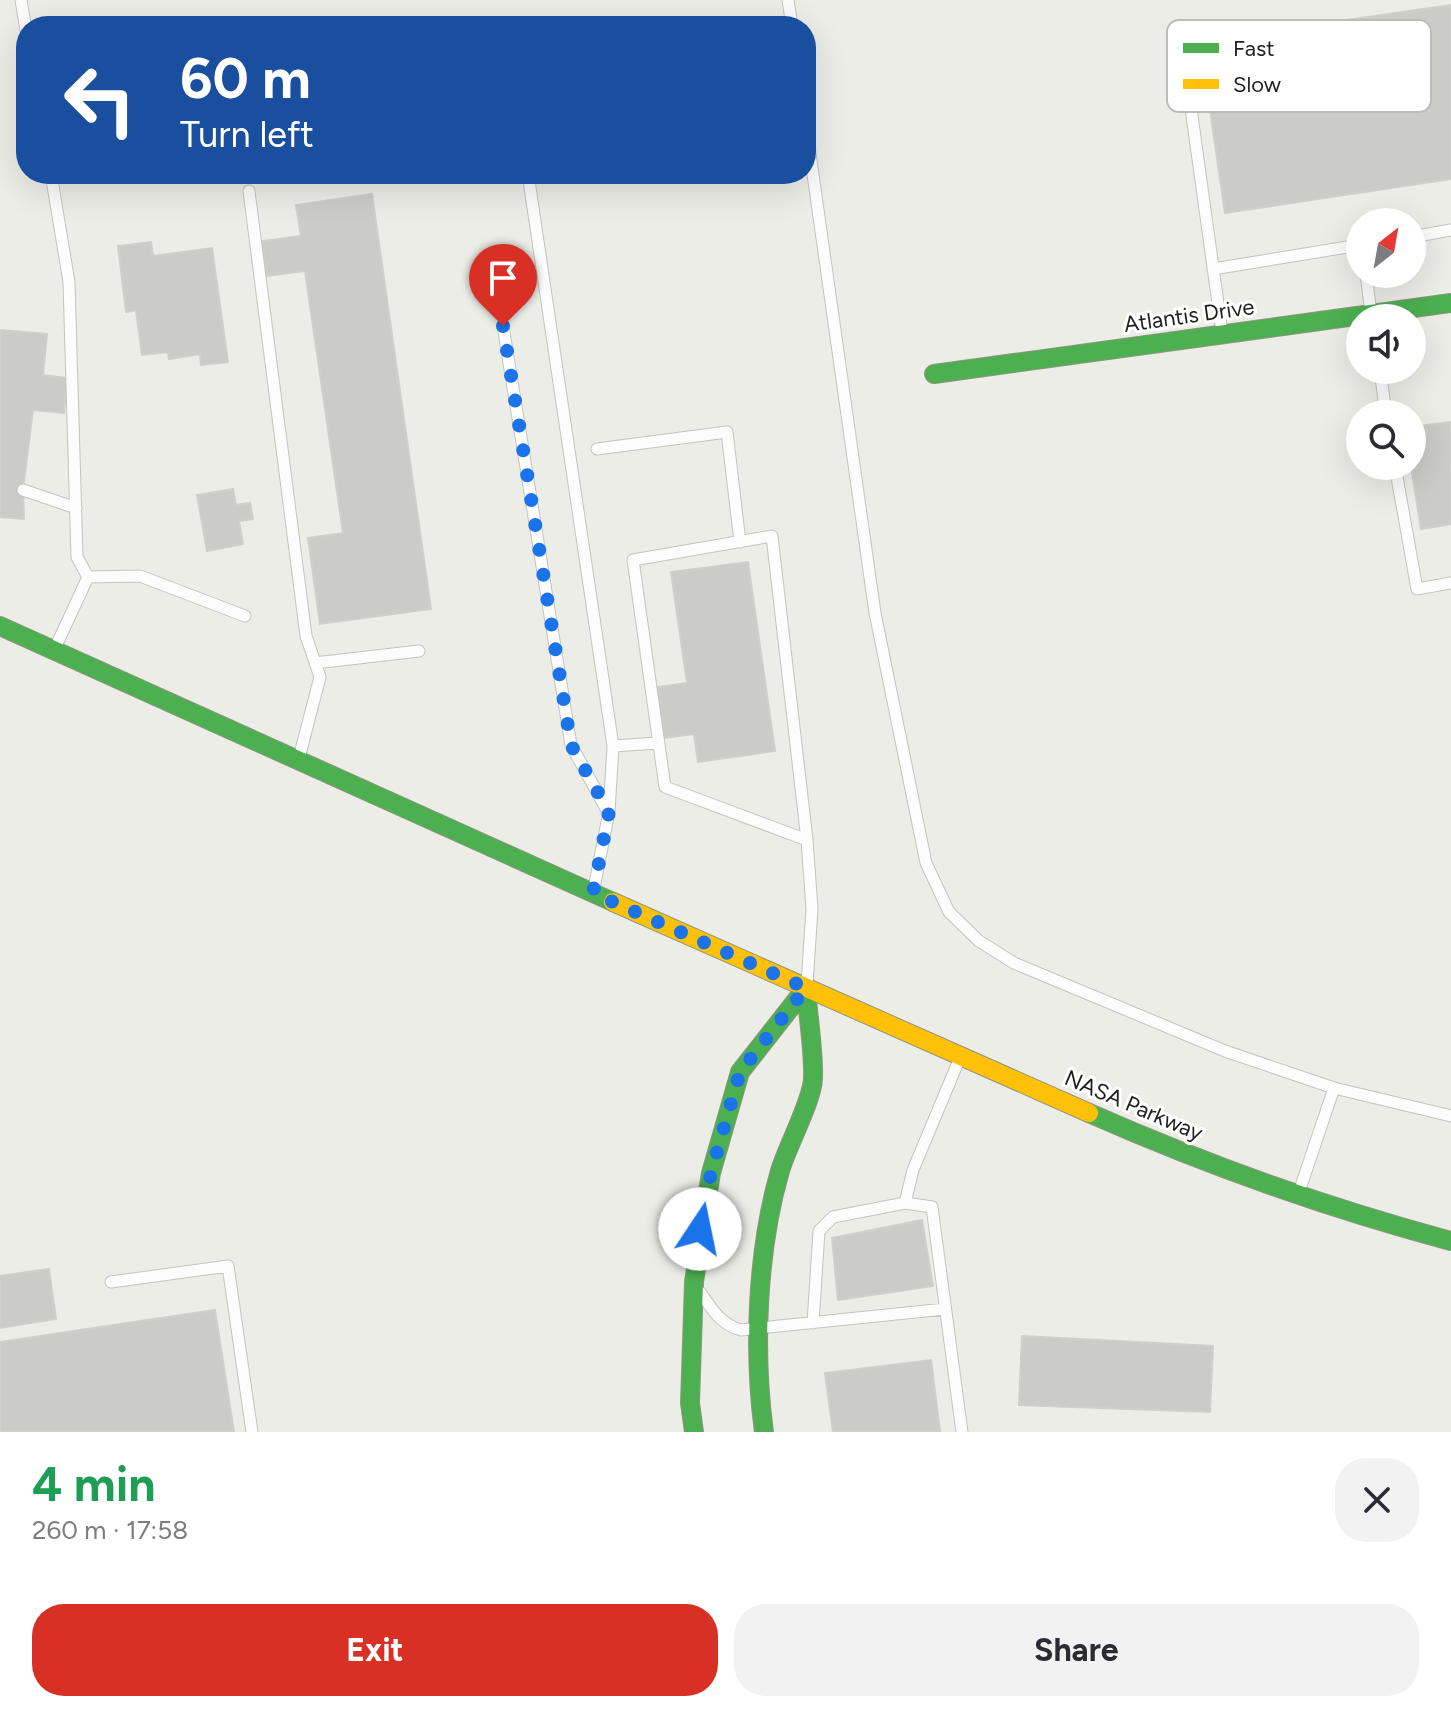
<!DOCTYPE html>
<meta charset="utf-8">
<style>
body{margin:0;font-family:Figtree,sans-serif;background:#f2f2f3;color:#2b2b33;height:100vh;display:flex;flex-direction:column;font-size:30px;white-space:nowrap}
*{box-sizing:border-box;margin:0}
p{font-size:26px;color:#7c7c81}
.icon{flex:none;width:44px;height:44px;fill:none;stroke:currentColor;stroke-width:2;stroke-linecap:round;stroke-linejoin:round}
.map{position:relative;height:1432px;overflow:hidden}
.drawer{display:flex;flex-direction:column;background:#fff;flex:1}
.drawer>*{flex:none}
.banner{position:absolute;left:16px;top:16px;width:800px;height:168px;border-radius:32px;box-shadow:0 8px 32px #0002;background:#1a4fa0;color:#fff;overflow:hidden}
.needle{width:52px;rotate:31deg}
.tools{position:absolute;left:1346px;top:208px;display:grid;gap:16px}
.tools a{display:grid;place-items:center;width:80px;height:80px;border-radius:50%;background:#fff;box-shadow:0 8px 32px #0002;font-size:40px}
.pin{position:absolute;display:grid;place-items:center;width:68px;height:68px;color:#fff;margin:-82px -34px;border-radius:50% 50% 50% 0;rotate:-45deg;box-shadow:0 0 8px #0007}
.pin .icon{rotate:45deg}
.me{position:absolute;width:88px;margin:-44px;rotate:11deg;stroke-linejoin:round;filter:drop-shadow(0 0 6px #0008)}
.turn{display:flex;align-items:center;gap:28px;height:168px;padding:0 32px;font-size:36px}
.turn .icon{width:104px;height:104px;stroke-width:2.5}
.turn b{display:block;font-size:56px;line-height:68px}
.round{display:grid;place-items:center;flex:none;width:84px;height:84px;border-radius:32px;background:#f2f2f3}
.overview{display:flex;align-items:center;justify-content:space-between;height:136px;padding:0 32px}
h1{font-size:48px;font-weight:700;line-height:60px;color:#1e9e55}
.cta{display:flex;gap:16px;margin-top:auto;padding:16px 32px}
.cta a{flex:1;height:92px;border-radius:32px;background:#d93025;color:#fff;font-size:32px;font-weight:700;line-height:92px;text-align:center}
.cta a+a{background:#f2f2f3;color:#2b2b33}
.map>svg:first-child{display:block}
</style>
<div class="map">
<svg width="1451" height="1432" viewBox="0 0 1451 1432">
<rect width="100%" height="100%" fill="#edede8"/>
<!-- building -->
<path fill="#cbcbc8" stroke="#d0cfca" stroke-width="2" d="M1451,5V179L1225,213L1200,41Z
M372,194L431,609L320,624L308,538L343,533L305,271L267,276L262,241L301,236L296,205Z
M151,242L153,256L212,248L228,362L201,365L200,354L169,359L168,352L142,355L136,310L126,312L118,246Z
M0,330L47,334L43,375L67,378L64,413L33,410L23,490L24,519L0,517Z
M1451,422V524L1421,529L1411,466L1412,427Z
M233,489L236,505L250,503L253,519L239,521L243,544L207,551L197,495Z
M748,562L775,751L698,762L694,734L664,738L657,687L687,683L671,572Z
M922,1220L933,1286L838,1300L832,1238Z
M49,1269L56,1319L0,1328V1276Z
M215,1310L234,1432H0V1342Z
M1022,1336L1213,1346L1210,1412L1019,1405Z
M931,1360L940,1431L833,1432L825,1373Z"/>
<g fill="none" stroke-linecap="round" stroke-linejoin="round">
<defs>
<path id="lane" d="M21,0L26,30
M788,0L792,26
M1183,51L1222,332
M806,125L875,613L926,863L949,912L979,941L1014,963L1225,1051L1334,1088L1299,1192
M51,174L69,282L77,557L88,577L56,646
M528,174L613,746L609,812L594,888
M249,191L306,636L320,677L299,758
M1412,237L1451,230
M1213,269L1360,245
M1366,274L1371,313
M503,326L571,745L608,812
M1380,370L1386,414
M597,449L727,432L740,542
M1395,466L1417,589L1451,583
M23,490L76,508
M772,536L807,840L665,787L633,560Z
M88,577L140,576L245,616
M315,663L419,651
M613,746L658,743
M807,984L812,909L807,840
M959,1060L913,1170L905,1203L932,1207L962,1432
M1334,1088L1451,1116
M111,1282L228,1266L252,1432
M700,1292C712,1309 720,1324 741,1330L945,1309
M813,1323L819,1231L833,1217L905,1203"/>
<path id="fast" d="M934,374L1451,303
M0,626L613,902
M1089,1113C1207,1165 1327,1208 1451,1241
M694,1432L690,1403L694,1282L711,1173L740,1072L806,988
M764,1432C753,1351 757,1250 780,1171C787,1147 812,1101 813,1079C814,1050 808,1018 806,988"/>
<path id="slow" d="M613,902L1089,1113"/>
</defs>
<!-- lane casing -->
<use href="#lane" stroke="#c3c3c0" stroke-width="13"/>
<!-- fast casing -->
<use href="#fast" stroke="#909681" stroke-width="20"/>
<!-- slow casing -->
<use href="#slow" stroke="#909681" stroke-width="20"/>
<!-- lane -->
<use href="#lane" stroke="#fcfcfc" stroke-width="11"/>
<!-- fast -->
<use href="#fast" stroke="#4caf50" stroke-width="18"/>
<!-- slow -->
<use href="#slow" stroke="#ffc107" stroke-width="18"/>
</g>
<g fill="none" stroke-linecap="round" stroke-linejoin="round">
<!-- route -->
<path stroke="#1a73e8" stroke-width="14" stroke-dasharray="0 25.2" d="M503,326L571,745L609,812L593,893L806,988L740,1072L711,1173L700,1229"/>
</g>
<g text-anchor="middle" stroke-width="6" stroke-linejoin="round" paint-order="stroke">
<!-- street labels -->
<g font-size="22" fill="#1f1f1f" stroke="#fff">
<text transform="translate(1189 315) rotate(-8)" y="8">Atlantis Drive</text>
<text transform="translate(1134 1105) rotate(23)" y="8">NASA Parkway</text>
</g>
</g>
<!-- legend -->
<rect x="1167" y="20" width="264" height="92" rx="12" fill="#fff" stroke="#bcbcbc" stroke-width="2"/>
<rect x="1183" y="43" width="36" height="10" fill="#4caf50"/>
<rect x="1183" y="79" width="36" height="10" fill="#ffc107"/>
<g font-size="22" fill="#1f1f1f">
<text x="1233" y="56">Fast</text>
<text x="1233" y="92">Slow</text>
</g>
</svg>
<div class="tools">
<a><svg class="needle" viewBox="-14 -14 28 28"><path d="M0-13l5 13h-10z" fill="#e53935"/><path d="M0 13l5-13h-10z" fill="#7c7c81"/></svg></a>
<a><svg class="icon" aria-label="sound" viewBox="0 0 24 24"><path d="M4 9h4l5-4v14l-5-4H4zM17 9q2 3 0 6"/></svg></a>
<a><svg class="icon" aria-label="search" viewBox="0 0 24 24"><circle cx="10" cy="10" r="6"/><path d="M15 15l6 6"/></svg></a>
</div>
<div class="pin" style="left:503px;top:326px;background:#d93025"><svg class="icon" aria-label="arrive" viewBox="0 0 24 24"><path d="M6 21V4h12l-3 4 3 4H6"/></svg></div>
<svg class="me" style="left:700px;top:1229px" viewBox="-20 -20 40 40"><circle r="19" fill="#fff"/><path d="M0-13L10 11 0 6-10 11z" fill="#1a73e8"/></svg>
<div class="banner">
<div class="turn"><svg class="icon" aria-label="left" viewBox="0 0 24 24"><path d="M17 20v-9H6M10 6l-5 5 5 5"/></svg><div><b>60 m</b>Turn left</div></div>
</div>
</div>
<section class="drawer">
<div class="overview"><div><h1>4 min</h1><p>260 m · 17:58</p></div><a class="round"><svg class="icon" aria-label="close" viewBox="0 0 24 24"><path d="M6 6l12 12M18 6L6 18"/></svg></a></div>
<div class="cta"><a>Exit</a><a>Share</a></div>
</section>
